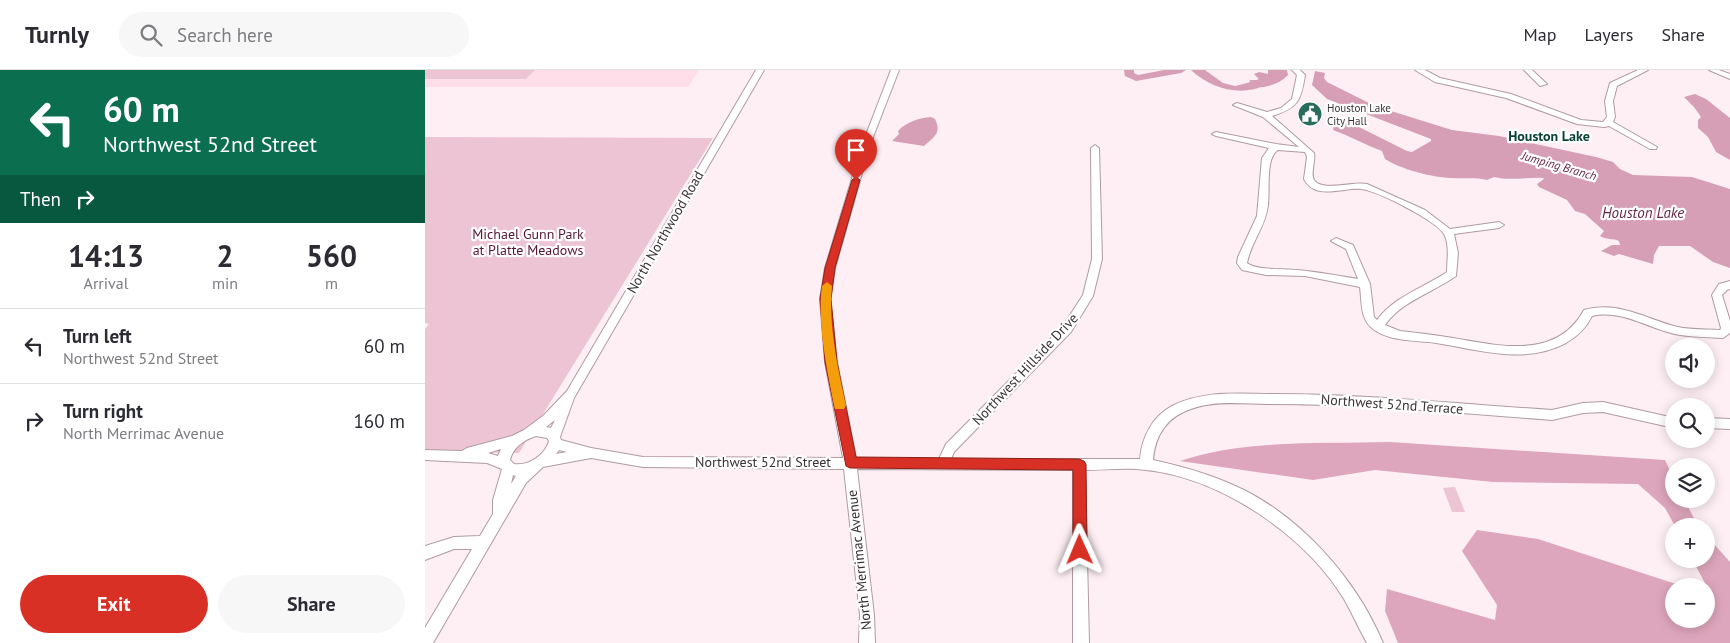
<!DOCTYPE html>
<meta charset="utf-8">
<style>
body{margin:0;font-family:"PT Sans",sans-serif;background:#f7f7f7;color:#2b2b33;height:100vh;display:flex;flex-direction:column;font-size:19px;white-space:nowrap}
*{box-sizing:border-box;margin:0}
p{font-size:16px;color:#7c7c81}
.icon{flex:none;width:28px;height:28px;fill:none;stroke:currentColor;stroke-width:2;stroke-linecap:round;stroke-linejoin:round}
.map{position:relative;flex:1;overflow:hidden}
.panel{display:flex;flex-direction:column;background:#fff;width:425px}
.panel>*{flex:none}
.top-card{background:#0b6e4f;color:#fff;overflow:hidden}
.buttons{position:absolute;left:1240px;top:268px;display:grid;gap:10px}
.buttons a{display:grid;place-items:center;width:50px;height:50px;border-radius:50%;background:#fff;box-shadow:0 2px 12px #0003;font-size:25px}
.pin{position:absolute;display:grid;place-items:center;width:42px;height:42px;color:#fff;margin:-51px -21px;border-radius:50% 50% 50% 0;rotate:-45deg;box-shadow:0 0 5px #0007}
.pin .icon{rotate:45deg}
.me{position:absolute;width:55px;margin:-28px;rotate:359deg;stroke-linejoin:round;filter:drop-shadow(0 0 4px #0008)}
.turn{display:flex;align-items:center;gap:18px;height:105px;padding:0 20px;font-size:22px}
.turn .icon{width:65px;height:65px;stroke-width:2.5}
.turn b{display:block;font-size:35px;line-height:42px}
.then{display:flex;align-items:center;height:48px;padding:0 20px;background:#0003;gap:10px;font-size:19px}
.eta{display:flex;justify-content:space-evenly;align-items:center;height:85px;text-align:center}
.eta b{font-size:30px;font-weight:600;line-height:35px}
.action{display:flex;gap:10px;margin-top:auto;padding:10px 20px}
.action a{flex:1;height:58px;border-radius:30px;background:#d93025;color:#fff;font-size:20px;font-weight:600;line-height:58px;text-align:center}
.action a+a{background:#f7f7f7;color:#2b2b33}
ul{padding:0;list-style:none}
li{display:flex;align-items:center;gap:15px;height:75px;padding:0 20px;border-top:1px solid #e1e1e2}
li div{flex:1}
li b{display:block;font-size:19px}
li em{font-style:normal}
header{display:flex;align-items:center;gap:30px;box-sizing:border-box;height:70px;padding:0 25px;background:#fff;border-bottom:1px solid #e1e1e2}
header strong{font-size:24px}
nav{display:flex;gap:28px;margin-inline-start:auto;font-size:18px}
.search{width:350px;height:45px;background:#f7f7f7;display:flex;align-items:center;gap:12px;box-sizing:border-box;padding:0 18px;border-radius:28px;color:#7c7c81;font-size:19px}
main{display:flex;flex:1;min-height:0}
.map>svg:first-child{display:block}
</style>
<header>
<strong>Turnly</strong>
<div class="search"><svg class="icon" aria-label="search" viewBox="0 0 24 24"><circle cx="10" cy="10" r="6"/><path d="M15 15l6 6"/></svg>Search here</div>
<nav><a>Map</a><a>Layers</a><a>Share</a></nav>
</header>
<main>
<section class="panel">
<div class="top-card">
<div class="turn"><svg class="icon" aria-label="left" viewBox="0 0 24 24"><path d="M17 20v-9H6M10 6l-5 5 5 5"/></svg><div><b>60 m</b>Northwest 52nd Street</div></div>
<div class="then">Then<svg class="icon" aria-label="right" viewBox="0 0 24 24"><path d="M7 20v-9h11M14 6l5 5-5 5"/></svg></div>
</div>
<div class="eta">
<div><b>14:13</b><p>Arrival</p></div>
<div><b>2</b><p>min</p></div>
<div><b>560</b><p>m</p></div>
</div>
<ul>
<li><svg class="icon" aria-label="left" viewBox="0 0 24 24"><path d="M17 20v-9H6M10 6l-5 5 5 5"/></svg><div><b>Turn left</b><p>Northwest 52nd Street</p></div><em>60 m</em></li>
<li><svg class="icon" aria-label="right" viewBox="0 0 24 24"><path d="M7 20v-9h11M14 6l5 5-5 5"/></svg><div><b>Turn right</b><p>North Merrimac Avenue</p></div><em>160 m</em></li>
</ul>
<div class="action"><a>Exit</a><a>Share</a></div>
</section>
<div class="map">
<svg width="1305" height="573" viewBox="0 0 1305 573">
<rect width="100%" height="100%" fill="#feeff4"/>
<!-- built -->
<path fill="#ffdeea" d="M0,0H274L263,17H0Z"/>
<!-- green -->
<path fill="#edc4d3" d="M0,0H110L101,9H0Z
M0,67L288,68L94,383L0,381V259L4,254L0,253Z
M1030,417L1040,442H1027L1018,418Z"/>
<!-- forest -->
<path fill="#dea6bc" d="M965,372L1240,390L1249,409V429H1259L1273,456H1250L1240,438L1213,414L1068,412L950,400L888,410L755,391C818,369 899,374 965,372Z
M1052,460L1113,469L1257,516H1249V549H1281V524L1287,526L1267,489H1281V465L1305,492V573H973L960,541L962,519L1070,550L1072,535L1037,481Z"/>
<!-- water -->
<path fill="#d69fb5" d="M843,0H862L863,5C854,15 838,19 824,17L825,10H835L829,4L834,2L843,4Z
M890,1L900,3L899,8L902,12L950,36L1027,60L1074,66L1171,87L1188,92L1195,99L1208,105L1267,107L1305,119V198L1288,192L1265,176H1234L1229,185L1228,194L1194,184L1189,186L1176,181L1187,175H1195L1194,171C1188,168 1181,170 1175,166L1179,161L1160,144L1150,141L1142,130L1114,117L1112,114L1119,109L1118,108C1101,107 1084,111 1069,107L1062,110C1050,107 1040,109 1027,108C1009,108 975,99 960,89L957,81C940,75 925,66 908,60L909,56L920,51L928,54L982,81L987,82L1006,71V69L902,29L887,15Z
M1270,24L1281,29L1305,48V90L1291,82L1283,67L1273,58V50L1276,47L1269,37L1259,27Z
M506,47L510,49C517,63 509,67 499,76L467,71L474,64L473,61C481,52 494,48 506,47Z"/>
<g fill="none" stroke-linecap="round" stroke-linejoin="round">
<!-- river -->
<path fill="#d69fb5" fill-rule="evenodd" d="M699,0H709V3L713,5L739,0H761L756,3L711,11L700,6Z
M766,0H780L798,13L810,16L830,11L849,0H860C833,30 793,25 766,0Z"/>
<defs>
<path id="minor" d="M331,0H339L149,328L135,367L136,370L166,378L218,387L418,388L400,292L395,229L400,198L437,75L466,0H474L445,75L410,198L405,229L412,292L431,388L514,389L521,374L638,256L658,225L667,189L666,78L670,75L674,78L677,189L668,226L646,262L529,382L526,389H715C717,367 727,347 747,336C778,320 814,324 847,324C941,324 1034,334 1127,340L1158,333L1178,332L1249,348V358L1178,342L1158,343L1127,350C1033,343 939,334 845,334C819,334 790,330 766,339C742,347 730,365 728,390C755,396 782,403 808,415C873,443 931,508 958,573H942C934,559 927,543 919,529C880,465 796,408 721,400C702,397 680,400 660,400L664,573H648V400L432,399L449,545L450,573H434L435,545L419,399L218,397L166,388L118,397L101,413L8,573H0V558L47,479H29L0,490V476L29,467L55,466L68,444V430L77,399L62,393L0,390V380L37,381L42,378L87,366L99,360L118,346L142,321ZM130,350L126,358L121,357ZM111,366L122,368L124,371C120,385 104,396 89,394L85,390C88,377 99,370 111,366ZM76,379L73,386L63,383ZM134,380L142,382L131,384ZM88,405L91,406L86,414Z
M867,0H875L880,5C876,31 873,38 847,46L889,83C891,91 885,103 889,110C896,122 930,111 942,114L1000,140L1025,159L1074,152L1079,155L1074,158L1029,164L1033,183L1031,206C1007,223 977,231 960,255L975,261C993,263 1011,265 1028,268C1074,276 1132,290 1159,240C1192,230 1221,249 1253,257C1266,260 1282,259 1295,260L1296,258L1287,225L1294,214L1305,211V219L1302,220L1297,225L1305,251V263L1298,268C1284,267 1269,267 1255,265C1225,260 1198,239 1167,246C1161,258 1153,266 1141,273C1099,295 1055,280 1011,273C991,270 965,272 948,259C935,249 937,232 935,217L880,206L841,205L817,200L812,193L813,187L832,146L837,88L844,78L791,66L787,64L791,62L851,74L874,77L838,47L808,35L812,33L842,42L856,38L867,29L872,5ZM853,80L880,82L882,87L879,109C890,131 918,117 936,119C951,120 1012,151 1019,164C1025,175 1022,191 1022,202C998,218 970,226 952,250L949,247L945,214L928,175L911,168L906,171L921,179L933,209C904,204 877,199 848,199C840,198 828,198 822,193C826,172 841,156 843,135C845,120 840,88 853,80Z
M990,0H1000L1015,8L1086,24L1156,50L1178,52L1182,47L1180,31L1185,13L1213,0H1223L1192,16L1188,31L1190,47L1188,52L1232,77L1231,79H1225L1184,56L1179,57L1152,54L1081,28L1010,12Z
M1099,0H1107L1122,14L1115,16Z
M1284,0H1294L1305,4V9Z
M1281,348L1305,349V359L1281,358Z"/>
</defs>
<!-- minor casing -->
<use href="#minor" stroke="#b19aa3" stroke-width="2"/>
<!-- minor -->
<use href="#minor" fill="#fff" fill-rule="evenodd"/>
</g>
<!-- route -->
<path fill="#d93025" stroke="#8d1f18" d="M431,107L435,110L410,198L406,229L412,292L431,387L654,389L659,391L661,394L662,480L660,484L655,486L650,484L648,480V400L425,398L421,396L400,292L395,229L400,198L427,110Z"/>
<!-- slow -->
<path fill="#f59e0b" d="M402,212L407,216C403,254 413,299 421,335L419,339H410L409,335C402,299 392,253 397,216Z"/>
<!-- icons -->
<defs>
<symbol id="civic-disc" viewBox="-11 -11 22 22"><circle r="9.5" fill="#2a6c5c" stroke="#fff"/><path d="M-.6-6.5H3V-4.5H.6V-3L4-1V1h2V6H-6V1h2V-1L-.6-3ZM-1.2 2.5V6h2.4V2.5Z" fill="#fff"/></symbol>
</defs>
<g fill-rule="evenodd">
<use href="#civic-disc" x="871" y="30" width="28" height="28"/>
</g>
<g text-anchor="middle" stroke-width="4.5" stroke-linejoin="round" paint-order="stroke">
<!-- far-poi labels -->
<g font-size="11" fill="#3c3236" stroke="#fff" text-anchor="start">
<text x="902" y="42">Houston Lake<tspan x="902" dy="13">City Hall</tspan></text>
</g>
<!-- far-water labels -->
<g font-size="12" font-style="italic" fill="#682645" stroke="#fff">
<text transform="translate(1134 96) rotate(16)" y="4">Jumping Branch</text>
</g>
<!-- far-quarter labels -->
<g font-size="14" font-weight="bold" fill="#084236" stroke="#fff">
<text x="1124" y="71">Houston Lake</text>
</g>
<!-- street labels -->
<g font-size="14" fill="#3c3236" stroke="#fff">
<text transform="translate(240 162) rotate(-60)" y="5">North Northwood Road</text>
<text transform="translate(600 299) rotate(-47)" y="5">Northwest Hillside Drive</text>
<text transform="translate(967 334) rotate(4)" y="5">Northwest 52nd Terrace</text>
<text x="338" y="397">Northwest 52nd Street</text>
<text transform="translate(434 490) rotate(-96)" y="5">North Merrimac Avenue</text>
</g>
<!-- park labels -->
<g font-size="14" fill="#571636" stroke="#fff">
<text x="103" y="169">Michael Gunn Park<tspan x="103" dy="16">at Platte Meadows</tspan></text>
</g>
<!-- water labels -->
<g font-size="15" font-style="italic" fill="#682645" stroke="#fff">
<text x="1218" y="148">Houston Lake</text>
</g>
</g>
</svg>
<div class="buttons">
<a><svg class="icon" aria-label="sound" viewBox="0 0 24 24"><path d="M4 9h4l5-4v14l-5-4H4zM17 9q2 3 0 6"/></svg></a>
<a><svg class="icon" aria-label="search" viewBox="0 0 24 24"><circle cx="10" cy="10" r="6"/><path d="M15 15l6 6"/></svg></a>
<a><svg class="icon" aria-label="layers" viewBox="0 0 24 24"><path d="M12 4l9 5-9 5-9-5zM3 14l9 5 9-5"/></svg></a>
<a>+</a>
<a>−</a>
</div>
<div class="pin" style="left:431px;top:110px;background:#d93025"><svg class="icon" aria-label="arrive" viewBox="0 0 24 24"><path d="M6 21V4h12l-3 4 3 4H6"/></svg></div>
<svg class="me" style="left:655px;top:480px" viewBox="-20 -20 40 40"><path d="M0-17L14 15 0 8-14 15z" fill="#d93025" stroke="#fff" stroke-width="4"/></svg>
</div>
</main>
